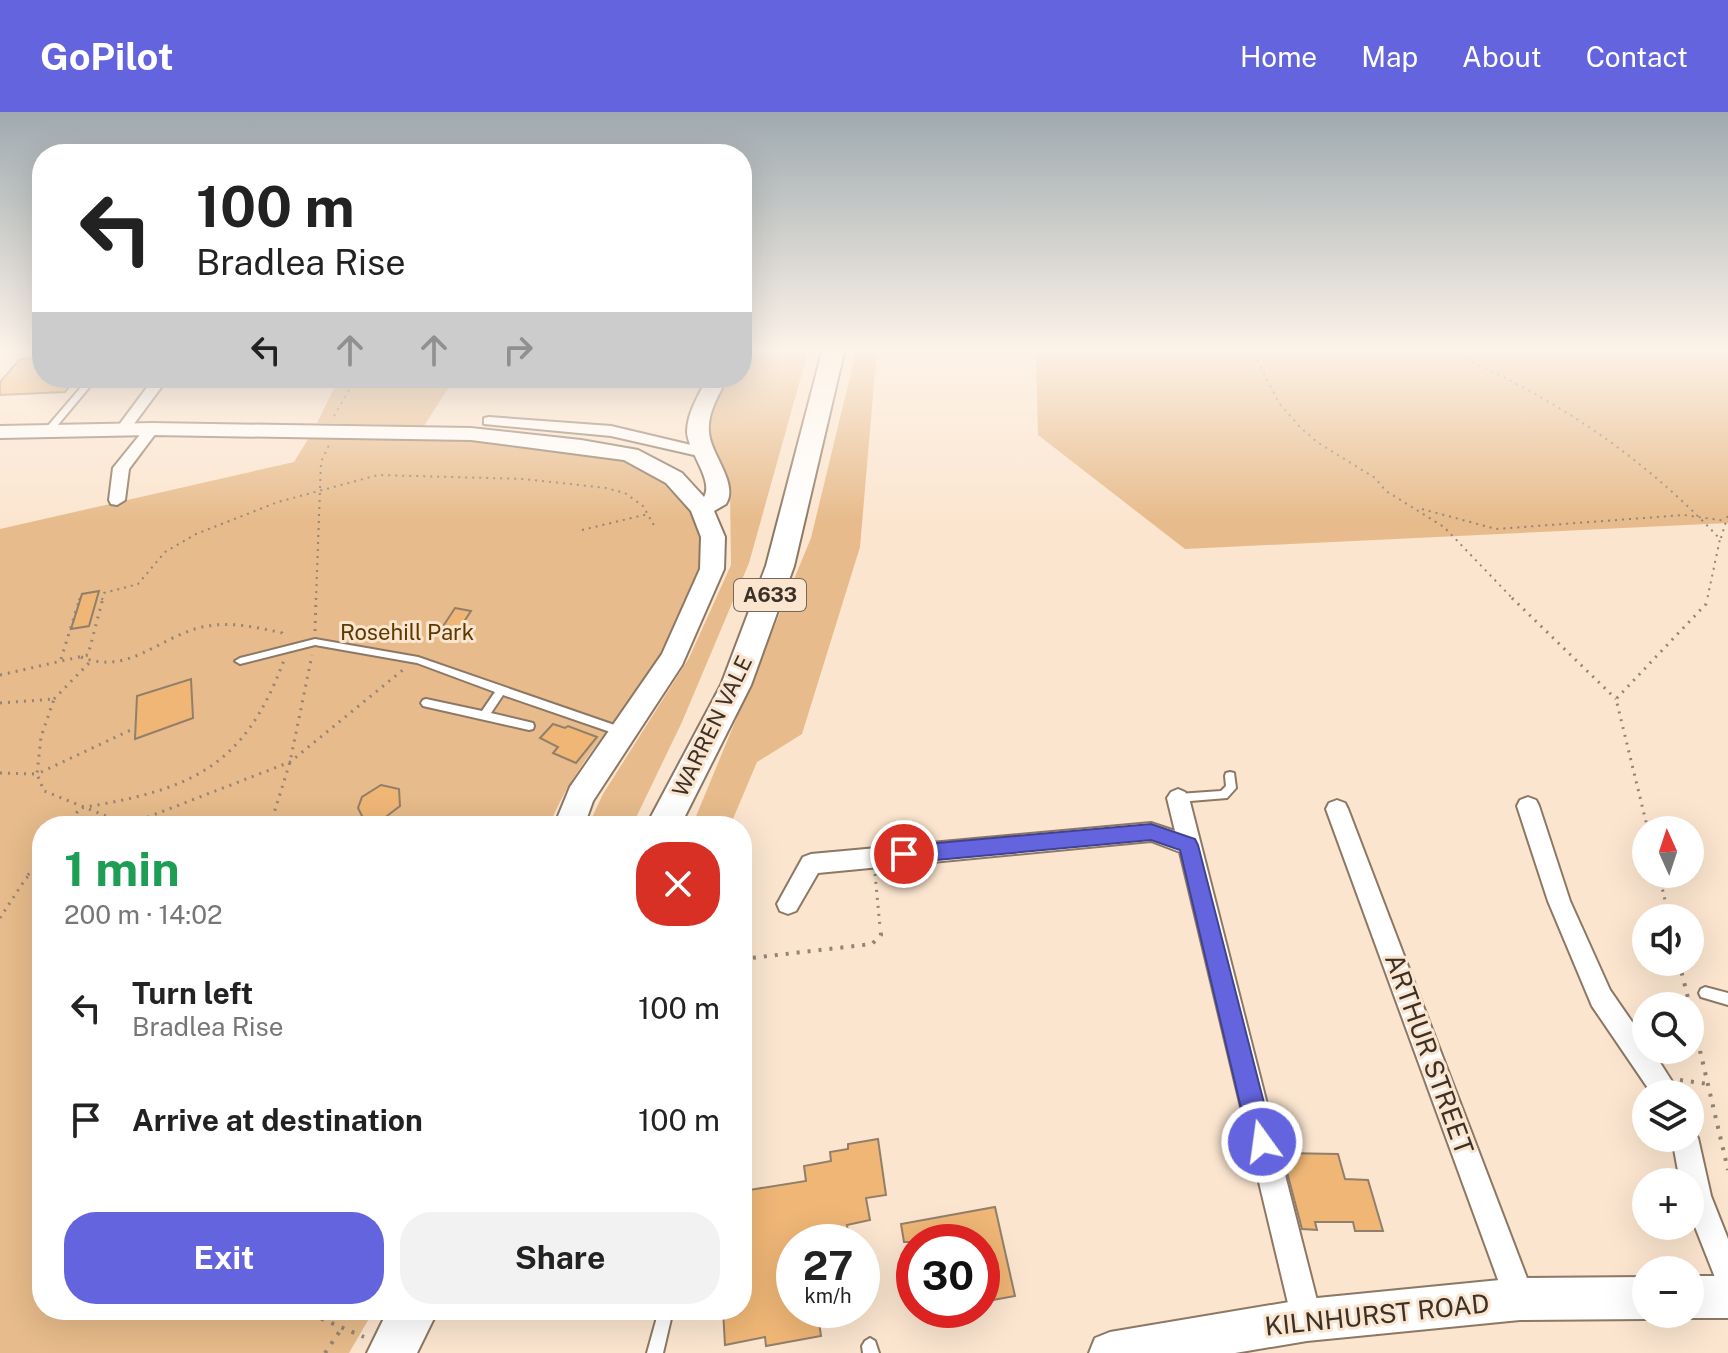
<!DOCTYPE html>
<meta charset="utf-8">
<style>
body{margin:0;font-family:"Public Sans",sans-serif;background:#f2f2f2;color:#222;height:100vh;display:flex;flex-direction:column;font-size:30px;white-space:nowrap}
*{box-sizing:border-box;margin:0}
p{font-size:26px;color:#767676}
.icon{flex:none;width:44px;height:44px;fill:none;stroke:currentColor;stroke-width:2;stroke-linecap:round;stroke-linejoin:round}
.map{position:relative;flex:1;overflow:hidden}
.side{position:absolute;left:32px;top:704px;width:720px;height:504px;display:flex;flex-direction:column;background:#fff;border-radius:32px;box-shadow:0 8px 32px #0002}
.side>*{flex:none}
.guide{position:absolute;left:32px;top:32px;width:720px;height:244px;border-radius:32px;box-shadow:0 8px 32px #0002;background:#fff;color:#222;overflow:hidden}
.needle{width:52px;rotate:357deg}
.tools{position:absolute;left:1632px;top:704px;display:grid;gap:16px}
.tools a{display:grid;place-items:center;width:72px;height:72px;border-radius:50%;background:#fff;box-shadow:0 8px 32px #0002;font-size:40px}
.speed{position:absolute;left:776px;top:1112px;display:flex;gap:16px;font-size:40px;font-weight:700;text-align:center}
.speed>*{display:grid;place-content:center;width:104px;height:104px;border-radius:50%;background:#fff;box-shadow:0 8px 32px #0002;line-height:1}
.speed small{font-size:20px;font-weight:400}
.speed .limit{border:12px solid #d22;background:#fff;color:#111}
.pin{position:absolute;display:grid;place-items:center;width:68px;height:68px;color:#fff;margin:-34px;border:4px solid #fff;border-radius:50%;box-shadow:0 2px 8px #0007}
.me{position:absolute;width:88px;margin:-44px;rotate:346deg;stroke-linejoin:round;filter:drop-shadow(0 0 6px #0008)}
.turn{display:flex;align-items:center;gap:28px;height:168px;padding:0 32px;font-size:36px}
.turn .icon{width:104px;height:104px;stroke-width:2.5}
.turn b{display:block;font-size:56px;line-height:68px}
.lanes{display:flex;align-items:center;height:76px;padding:0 32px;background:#0003;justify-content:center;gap:40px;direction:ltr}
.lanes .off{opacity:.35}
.round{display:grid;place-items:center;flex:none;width:84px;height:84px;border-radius:32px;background:#f2f2f2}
.head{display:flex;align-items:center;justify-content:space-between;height:136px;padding:0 32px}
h1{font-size:48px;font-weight:700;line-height:60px;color:#1e9e55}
.action{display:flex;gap:16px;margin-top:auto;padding:16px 32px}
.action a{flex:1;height:92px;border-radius:32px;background:#6465de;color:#fff;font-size:32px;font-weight:700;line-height:92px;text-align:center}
.action a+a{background:#f2f2f2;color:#222}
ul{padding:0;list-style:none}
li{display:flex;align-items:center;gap:24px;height:112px;padding:0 32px}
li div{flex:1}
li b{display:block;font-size:30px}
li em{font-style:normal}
header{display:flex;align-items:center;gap:48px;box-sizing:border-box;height:112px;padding:0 40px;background:#6465de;color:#fff}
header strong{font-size:38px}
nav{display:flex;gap:44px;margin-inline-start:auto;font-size:28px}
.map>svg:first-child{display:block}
</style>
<header>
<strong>GoPilot</strong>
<nav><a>Home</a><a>Map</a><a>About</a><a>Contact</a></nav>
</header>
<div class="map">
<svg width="1728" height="1241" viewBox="0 0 1728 1241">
<rect width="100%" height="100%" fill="#fbe5cf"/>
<!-- green -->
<path fill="#e7bb8b" d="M742,236H809L749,451L682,610L632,714H588L603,682L689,546L731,453L730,379L707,316L725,266H742Z
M857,236H877L860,435L802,622L757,650L730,714H692L811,426Z
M1036,236H1728V411L1185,437L1038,323Z
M339,266H510L508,270L454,267L424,314L317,311Z
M310,324C394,325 475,328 559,338C579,341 606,340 625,347C649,356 679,376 693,398C718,439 682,504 661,541C626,605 578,642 549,714H42V1198H374L349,1241H0V417L294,350Z"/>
<!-- building -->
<path fill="#efb676" stroke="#927f6a" stroke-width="2" d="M42,246V266H76L65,280L0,283V270L20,247Z
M99,479L89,514L71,517L82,482Z
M455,496L471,499L454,525L438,522Z
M191,567L193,606L135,627L137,584Z
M553,612L565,616L568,614L597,625L576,651L553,641L558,635L540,626Z
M381,673L399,677L400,694L383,707L363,706L358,696L362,685Z
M878,1027L886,1083L866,1086L870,1108L847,1113L849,1130H794V1198H848V1205L819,1210L821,1224L766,1234L765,1225L725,1233L723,1198H742V1111L751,1109L749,1078L806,1069L804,1054L831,1049L830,1040L848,1037V1032Z
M1282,1041L1338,1042L1345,1067L1368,1068L1383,1119H1355L1353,1110H1315L1317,1118L1302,1117Z
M995,1095L1015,1184L982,1190V1130H904L901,1112Z"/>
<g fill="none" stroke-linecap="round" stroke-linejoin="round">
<defs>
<path id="lane" d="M89,266H97L52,320H46V316Z
M315,527L418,545L626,617L627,620L626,623L622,624L503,583L491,601L533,611L534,614L533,617L529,618L423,594L421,591L423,588L426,587L482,599L495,580L417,551L315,533L240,552L235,549L240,546Z
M1230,660L1234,661L1236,676L1227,686L1178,690L1174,689L1173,686L1174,683L1178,682L1221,679L1226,674L1225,664L1226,661Z
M1705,875L1728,881V893L1701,885L1699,881L1701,877Z
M659,1198H673L663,1241H647Z
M870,1226L875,1229L879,1241H863L862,1234L865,1229Z"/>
<path id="street" d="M154,266H168L128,320H118L116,317Z
M489,305L611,314L708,337L711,340L703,345L611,324L484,312V306Z
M152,313L159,317L129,357L125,388L117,393L111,392L109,388L113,356L147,314Z
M1178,677L1185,680L1189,686L1322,1208L1318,1219L1307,1223L1296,1219L1292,1208L1180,740L1151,729L818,761L796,799L788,802L780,799L777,792L803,745L811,742L1151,711L1175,719L1167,686L1171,680Z
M1528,685L1536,688L1539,694L1570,789L1610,878L1646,930V938H1652L1680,982H1652L1592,894L1548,789L1517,694L1520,688Z
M1337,688L1345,691L1348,697L1535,1187L1530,1197L1520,1202L1510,1197L1505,1187L1326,697L1329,691Z
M1690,1015L1698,1026L1711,1084L1728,1127V1177L1718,1173L1690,1102V1070H1680L1672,1026H1690Z"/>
<path id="secondary" d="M707,266H727C719,283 707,301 709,320C710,342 739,371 726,392L714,399L725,425L724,457L682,553L593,689L584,714H554L570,675L662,542L700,457L701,425L691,399L666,371L624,348L471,328L152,323L0,326V314L152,311L471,316L581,328L638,338L682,361L704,385C714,368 688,340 687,320C687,301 699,283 707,266Z
M1690,1164H1728V1206H1690L1681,1202H1690Z
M1646,1165V1202H1657L1646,1207L1520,1208L1307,1229L1235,1241H1089L1095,1226L1110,1220L1307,1187L1520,1166Z"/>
<path id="primary" d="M823,236H845L794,454L751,573L680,714H646L721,573L766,454Z
M388,1198H438L417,1241H367Z"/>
</defs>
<!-- lane casing -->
<use href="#lane" stroke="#8c7864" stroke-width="4"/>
<!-- street casing -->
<use href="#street" stroke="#8c7864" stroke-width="4"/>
<!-- secondary casing -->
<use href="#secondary" stroke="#8c7864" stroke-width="4"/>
<!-- primary casing -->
<use href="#primary" stroke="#8c7864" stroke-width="4"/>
<!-- path-far2 -->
<path stroke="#938475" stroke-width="2" stroke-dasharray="2 5" stroke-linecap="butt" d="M1251,236L1279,291L1300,315L1317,330L1375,366L1386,379L1444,415L1514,488
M1440,236C1548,281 1640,341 1720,427L1707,488
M334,304L356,266
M1422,397L1496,417L1684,403L1726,409
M582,418L648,402
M1721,426L1728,403
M79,488L81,482
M102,488L104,481L138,472L165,440L196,422L278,390L378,363L524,367L606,376L625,381L643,394L656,417
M316,488L321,350L329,333"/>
<!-- path-far1 -->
<path stroke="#938475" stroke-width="3" stroke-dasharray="2 6" stroke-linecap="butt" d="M1512,486L1616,587
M315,519L316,486
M81,545C128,564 159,525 202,515C229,509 256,515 282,521L284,526
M61,547L80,486
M0,563L88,543L103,486
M54,587L90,550
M0,591L54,587L41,625L37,662L135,616
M0,661L37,662L44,679L126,712
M67,714L80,696C189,678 244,657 284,548
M125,714L290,650L404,557
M270,714L290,650L312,543
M1648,718L1616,587L1706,492L1707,486
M875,762L880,815
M1659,762L1669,806
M28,763L42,745
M0,806L26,766L42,755"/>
<!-- path -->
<path stroke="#938475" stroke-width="4" stroke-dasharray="3 8" stroke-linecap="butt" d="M742,847L872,832L881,823L880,813
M1679,850L1690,894
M1690,896L1728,1058
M1680,968L1708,972
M301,1198L364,1225
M325,1241L342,1216"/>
<!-- lane -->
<use href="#lane" fill="#fff" fill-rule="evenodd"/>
<!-- street -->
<use href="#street" fill="#fff" fill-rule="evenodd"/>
<!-- secondary -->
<use href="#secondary" fill="#fff" fill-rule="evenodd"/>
<!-- primary -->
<use href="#primary" fill="#fff" fill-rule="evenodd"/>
</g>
<!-- sky -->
<linearGradient id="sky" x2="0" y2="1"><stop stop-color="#9faaaf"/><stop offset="0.58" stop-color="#fdf3e9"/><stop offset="1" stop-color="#fdf3e9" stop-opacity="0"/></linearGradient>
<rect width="1728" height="410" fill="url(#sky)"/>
<!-- route -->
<path fill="#6465de" stroke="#414290" stroke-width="2" d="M1151,712L1195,727L1198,733L1274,1030L1270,1039L1262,1042L1253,1039L1249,1030L1180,738L1151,728L904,751L894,742L904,734Z"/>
<g text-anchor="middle" stroke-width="6" stroke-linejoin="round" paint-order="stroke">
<!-- shield labels -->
<rect fill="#fbe5cf" stroke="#74685b" stroke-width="2" x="734" y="467" width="72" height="32" rx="6"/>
<g font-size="20" font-weight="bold" fill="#3a3229">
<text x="770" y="490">A633</text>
</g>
<!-- park labels -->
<g font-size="22" fill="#5d3902" stroke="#fbe5cf">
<text x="407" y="528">Rosehill Park</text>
</g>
<!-- street labels -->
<g font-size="22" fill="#3a3229" stroke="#fbe5cf">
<text transform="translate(712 614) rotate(-64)" y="8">WARREN VALE</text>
</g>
<!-- near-street labels -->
<g font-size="26" fill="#3a3229" stroke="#fbe5cf">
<text transform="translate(1429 942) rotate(70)" y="9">ARTHUR STREET</text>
<text transform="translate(1377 1203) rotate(-6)" y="9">KILNHURST ROAD</text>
</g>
</g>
</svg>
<div class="tools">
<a><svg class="needle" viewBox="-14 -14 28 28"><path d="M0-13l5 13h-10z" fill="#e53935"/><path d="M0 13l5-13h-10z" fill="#767676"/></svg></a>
<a><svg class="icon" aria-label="sound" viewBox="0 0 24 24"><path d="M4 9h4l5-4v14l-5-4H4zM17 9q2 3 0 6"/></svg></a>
<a><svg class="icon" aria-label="search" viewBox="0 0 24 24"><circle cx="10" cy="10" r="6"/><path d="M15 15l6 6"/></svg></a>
<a><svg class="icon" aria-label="layers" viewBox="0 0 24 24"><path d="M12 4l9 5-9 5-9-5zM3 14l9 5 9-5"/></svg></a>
<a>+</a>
<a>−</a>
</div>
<div class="speed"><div>27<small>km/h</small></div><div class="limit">30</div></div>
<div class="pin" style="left:904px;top:742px;background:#d93025"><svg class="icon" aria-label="arrive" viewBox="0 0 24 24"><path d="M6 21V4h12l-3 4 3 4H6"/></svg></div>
<svg class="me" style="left:1262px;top:1030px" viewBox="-20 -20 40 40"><circle r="17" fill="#6465de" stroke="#fff" stroke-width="3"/><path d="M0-11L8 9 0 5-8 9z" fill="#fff"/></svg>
<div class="guide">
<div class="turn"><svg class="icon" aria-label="left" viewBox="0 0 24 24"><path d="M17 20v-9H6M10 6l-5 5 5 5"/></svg><div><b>100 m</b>Bradlea Rise</div></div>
<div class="lanes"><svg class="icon" aria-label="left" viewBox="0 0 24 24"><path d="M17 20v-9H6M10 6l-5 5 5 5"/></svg><svg class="icon off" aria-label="ahead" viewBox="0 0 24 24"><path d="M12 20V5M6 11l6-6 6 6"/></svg><svg class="icon off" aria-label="ahead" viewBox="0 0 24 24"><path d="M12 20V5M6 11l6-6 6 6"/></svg><svg class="icon off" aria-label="right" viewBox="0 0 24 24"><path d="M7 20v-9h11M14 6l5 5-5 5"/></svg></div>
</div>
<section class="side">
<div class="head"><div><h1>1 min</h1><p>200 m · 14:02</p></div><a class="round" style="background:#d93025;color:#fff"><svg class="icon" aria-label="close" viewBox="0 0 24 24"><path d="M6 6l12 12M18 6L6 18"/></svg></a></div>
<ul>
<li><svg class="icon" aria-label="left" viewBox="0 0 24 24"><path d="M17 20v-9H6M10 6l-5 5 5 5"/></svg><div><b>Turn left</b><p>Bradlea Rise</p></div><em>100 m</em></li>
<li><svg class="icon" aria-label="arrive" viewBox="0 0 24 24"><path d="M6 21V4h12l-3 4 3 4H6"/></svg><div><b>Arrive at destination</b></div><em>100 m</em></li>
</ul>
<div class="action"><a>Exit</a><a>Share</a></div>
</section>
</div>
